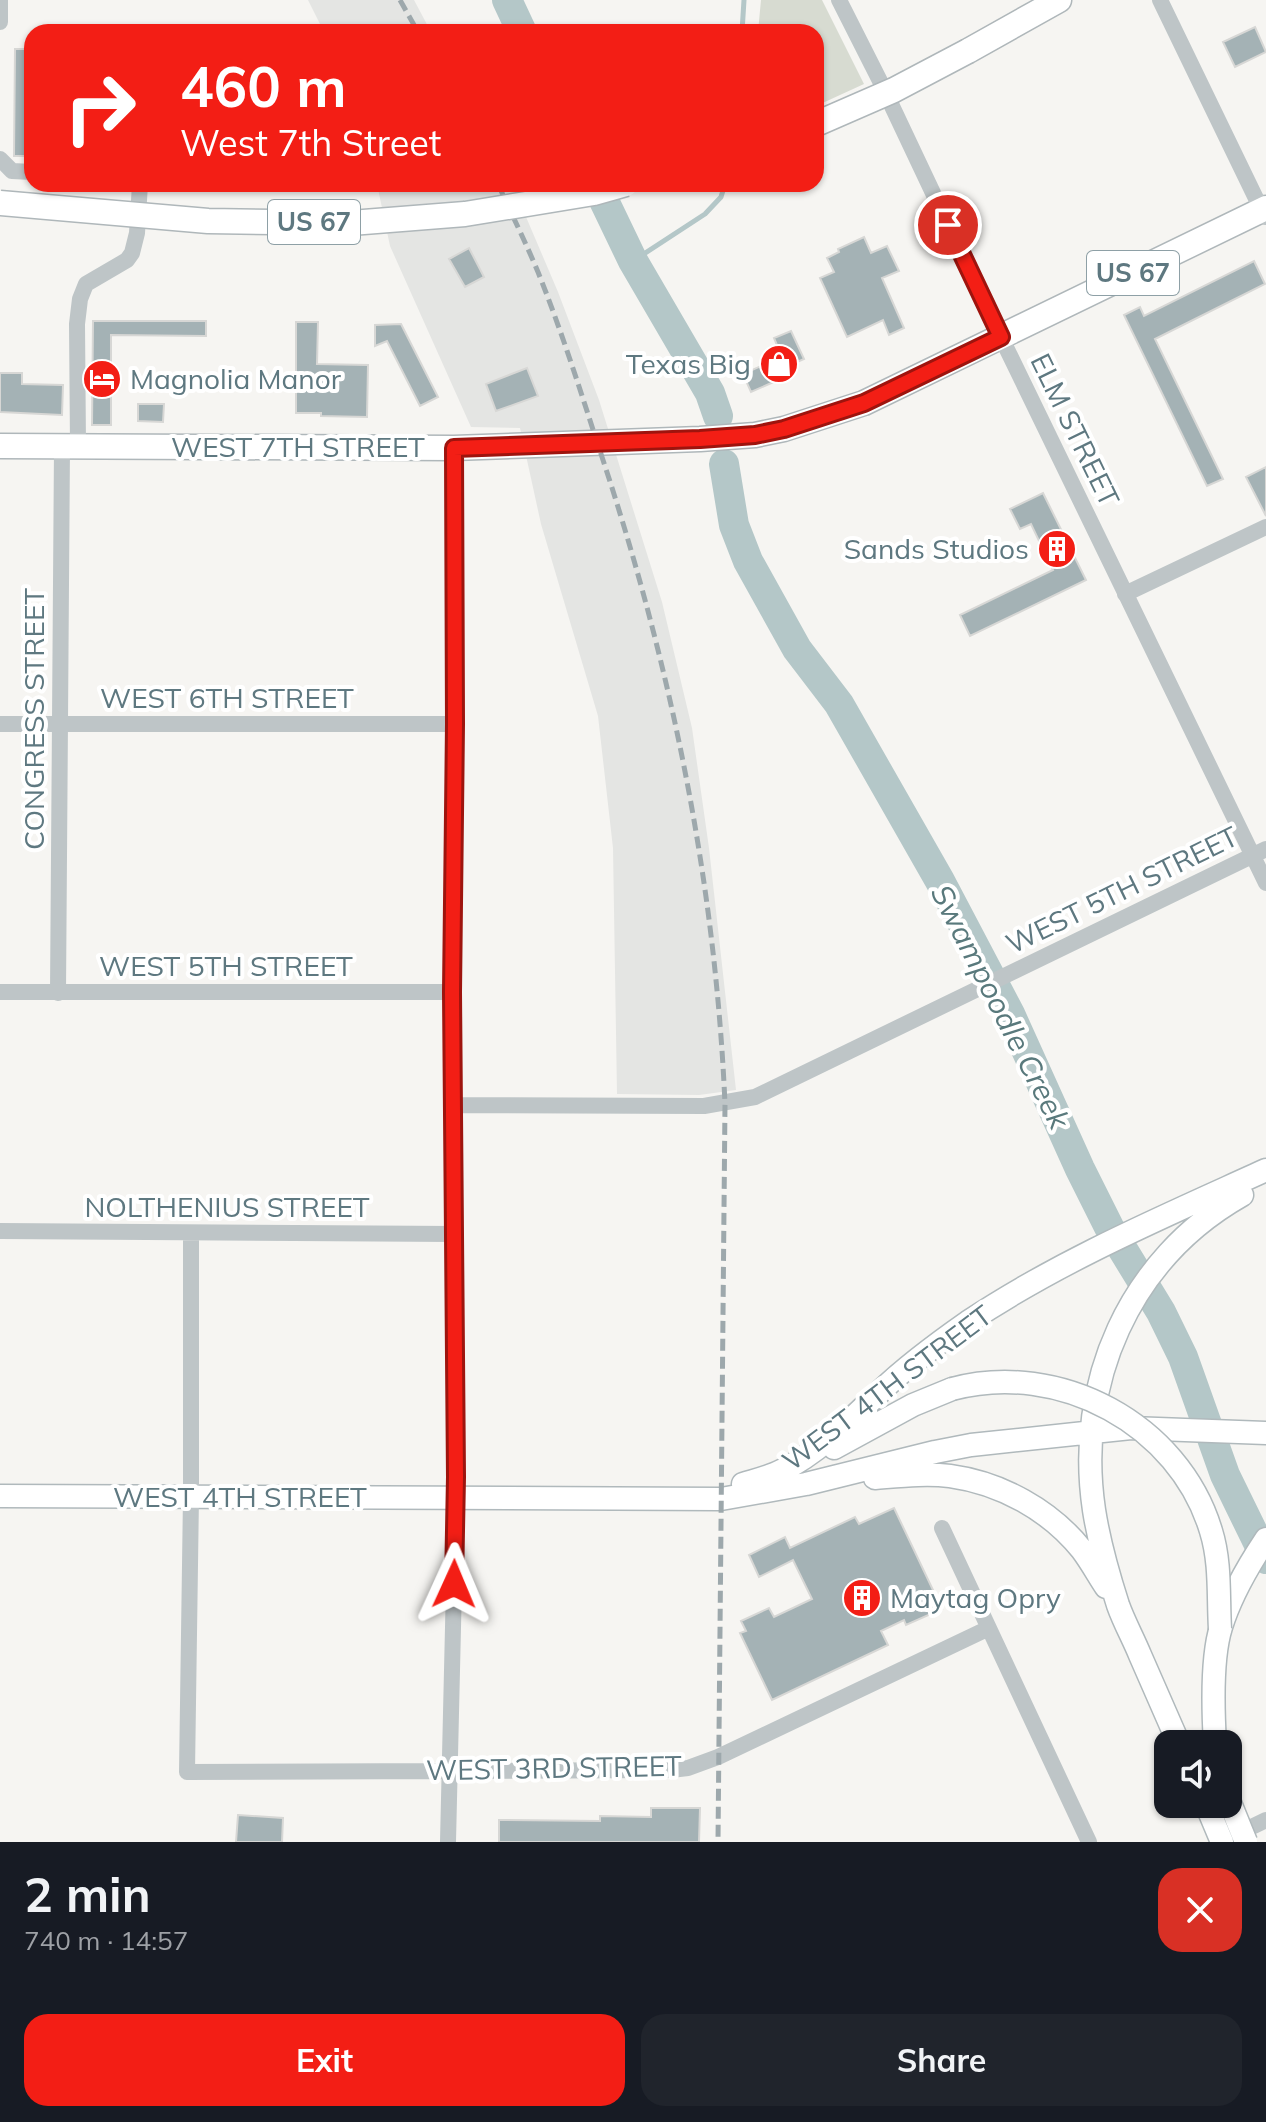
<!DOCTYPE html>
<meta charset="utf-8">
<style>
body{margin:0;font-family:Mulish,sans-serif;background:#20242c;color:#f1f3f6;height:100vh;display:flex;flex-direction:column;font-size:30px;white-space:nowrap}
*{box-sizing:border-box;margin:0}
p{font-size:26px;color:#9ea1a6}
.icon{flex:none;width:44px;height:44px;fill:none;stroke:currentColor;stroke-width:2;stroke-linecap:round;stroke-linejoin:round}
.map{position:relative;height:1842px;overflow:hidden}
.panel{display:flex;flex-direction:column;background:#171b24;flex:1}
.panel>*{flex:none}
.top-card{position:absolute;left:24px;top:24px;width:800px;height:168px;border-radius:24px;box-shadow:0 2px 6px #0004;background:#f31e15;color:#fff;overflow:hidden}
.fabs{position:absolute;left:1154px;top:1730px;display:grid;gap:16px}
.fabs a{display:grid;place-items:center;width:88px;height:88px;border-radius:16px;background:#171b24;box-shadow:0 2px 6px #0004;font-size:40px}
.pin{position:absolute;display:grid;place-items:center;width:68px;height:68px;color:#fff;margin:-34px;border:4px solid #fff;border-radius:50%;box-shadow:0 2px 8px #0007}
.me{position:absolute;width:88px;margin:-44px;rotate:1deg;stroke-linejoin:round;filter:drop-shadow(0 0 6px #0008)}
.turn{display:flex;align-items:center;gap:28px;height:168px;padding:0 24px;font-size:36px}
.turn .icon{width:104px;height:104px;stroke-width:2.5}
.turn b{display:block;font-size:56px;line-height:68px}
.round{display:grid;place-items:center;flex:none;width:84px;height:84px;border-radius:24px;background:#20242c}
.headline{display:flex;align-items:center;justify-content:space-between;height:136px;padding:0 24px}
h1{font-size:48px;font-weight:700;line-height:60px}
.cta{display:flex;gap:16px;margin-top:auto;padding:16px 24px}
.cta a{flex:1;height:92px;border-radius:24px;background:#f31e15;color:#fff;font-size:32px;font-weight:700;line-height:92px;text-align:center}
.cta a+a{background:#20242c;color:#f1f3f6}
.map>svg:first-child{display:block}
</style>
<div class="map">
<svg width="1266" height="1842" viewBox="0 0 1266 1842">
<rect width="100%" height="100%" fill="#f6f5f2"/>
<!-- built -->
<path fill="#e4e5e3" d="M308,0H414L431,32H324Z
M377,184H512L558,292L599,400L662,602L692,728L709,848L736,1090L699,1095L617,1094L613,848L598,716L541,524L520,428L471,427L390,246Z"/>
<!-- green -->
<path fill="#d7dbd1" d="M761,0H822L864,84L816,106V32H758Z"/>
<g fill="none" stroke-linecap="round" stroke-linejoin="round">
<!-- stream -->
<path stroke="#b4c7c8" stroke-width="5" d="M742,32L744,0
M633,261L705,214L721,197L725,184"/>
<!-- river -->
<path stroke="#b4c7c8" stroke-width="30" d="M507,0L522,32
M596,184L633,261L710,393L718,416
M724,464L734,525L748,561L797,649L839,704L940,881L1010,1014L1080,1169L1109,1227L1161,1312L1183,1357L1225,1475L1266,1559"/>
</g>
<!-- building -->
<path fill="#a4b2b5" stroke="#d7d7d5" stroke-width="2" d="M1255,27L1266,52L1235,67L1223,42Z
M15,49H32V156H14Z
M864,237L871,253L887,246L899,271L882,278L904,328L889,335L883,320L847,337L820,278L834,272L827,258L839,252L838,249Z
M469,248L484,277L465,287L449,259Z
M1254,261L1265,284L1155,339L1223,479L1207,486L1124,315L1140,307L1144,316Z
M93,321H206V336L111,335V425H92Z
M296,322H318L317,364L368,365L367,417L321,416V413H296Z
M401,324L438,397L420,406L387,341L375,346V325Z
M791,331L804,359L786,367L774,338Z
M777,359L785,377L751,392L743,374Z
M527,368L538,396L496,411L486,384Z
M0,373H22V384L63,385L62,415L0,412Z
M138,404H164L163,422L138,421Z
M1266,467V516L1246,477Z
M1043,493L1086,580L970,636L960,615L1053,570L1031,524L1020,529L1010,509Z
M894,1508L942,1609L906,1625L904,1620L881,1631L888,1645L772,1700L740,1633L746,1631L741,1621L769,1608L774,1617L812,1599L793,1560L759,1577L749,1555L785,1537L790,1548L855,1517L859,1524Z
M651,1808H700L699,1842H499V1820L600,1821V1816L651,1817Z
M238,1815L283,1818L282,1842H236Z"/>
<g fill="none" stroke-linecap="round" stroke-linejoin="round">
<defs>
<path id="secondary" d="M834,1448L913,1405L952,1389
M875,1478C900,1476 925,1473 950,1476C1001,1483 1050,1510 1082,1550C1091,1562 1098,1575 1106,1587
M743,1484C756,1480 770,1477 783,1470C821,1451 851,1419 882,1390C908,1365 938,1343 968,1322C1061,1260 1165,1216 1266,1170
M0,1496L721,1499L806,1484L935,1452L971,1445L1131,1428L1266,1433
M1179,1744C1166,1714 1153,1685 1140,1655C1133,1638 1124,1622 1118,1605C1108,1574 1099,1542 1094,1510C1075,1383 1129,1259 1242,1195
M1215,1744C1213,1710 1211,1659 1221,1627C1231,1595 1248,1566 1266,1539"/>
<path id="primary" d="M968,51L1059,0
M0,446L454,448L700,439L755,435L784,429L864,403L1266,208"/>
</defs>
<!-- secondary casing -->
<use href="#secondary" stroke="#b0b9bc" stroke-width="25"/>
<!-- primary casing -->
<use href="#primary" stroke="#afb7ba" stroke-width="27"/>
<!-- minor -->
<path stroke="#bec5c7" stroke-width="16" d="M839,0L882,85L1001,337L1266,883
M1160,0L1265,217
M0,22V0
M0,159L12,171L32,172
M78,446L77,324L80,299L86,284L127,260L132,253L137,233L140,184
M1125,594L1266,527
M0,724H455
M0,992H452
M58,993L62,447
M453,1105L704,1106L755,1097L1266,849
M0,1231L454,1234
M191,1233V1496L187,1772L671,1770L688,1768L718,1757L987,1629
M942,1528L1089,1842
M1235,1835L1266,1820
M448,1842L456,1499L452,992L455,724L454,448"/>
<!-- secondary -->
<use href="#secondary" stroke="#fff" stroke-width="22"/>
<!-- primary -->
<use href="#primary" stroke="#fff" stroke-width="24"/>
<!-- rail -->
<path stroke="#9da8ac" stroke-width="5" stroke-dasharray="12 6" stroke-linecap="butt" d="M400,0L418,32
M498,184C511,213 526,243 538,272C560,327 578,383 596,439C669,655 715,876 725,1104L718,1842"/>
<defs>
<path id="secondary-bridge" d="M952,1389C1059,1360 1179,1424 1211,1531C1221,1563 1218,1596 1220,1629
M1228,1798L1246,1842
M1206,1804L1222,1842"/>
<path id="primary-bridge" d="M816,124L894,90L968,51
M0,203L208,221L351,223L465,214L594,193L626,184"/>
</defs>
<!-- secondary-bridge casing -->
<use href="#secondary-bridge" stroke="#b0b9bc" stroke-width="25" stroke-linecap="butt"/>
<!-- primary-bridge casing -->
<use href="#primary-bridge" stroke="#afb7ba" stroke-width="27" stroke-linecap="butt"/>
<!-- secondary-bridge -->
<use href="#secondary-bridge" stroke="#fff" stroke-width="22"/>
<!-- primary-bridge -->
<use href="#primary-bridge" stroke="#fff" stroke-width="24"/>
</g>
<g fill="none" stroke-linecap="round" stroke-linejoin="round">
<defs>
<path id="route" d="M454,1584L456,1477L452,992L455,724L454,448L700,439L755,435L784,429L864,403L1001,337L948,225"/>
</defs>
<!-- route casing -->
<use href="#route" stroke="#9e140e" stroke-width="20"/>
<!-- route -->
<use href="#route" stroke="#f31e15" stroke-width="14"/>
</g>
<!-- icons -->
<defs>
<symbol id="shop-disc" viewBox="-11 -11 22 22"><circle r="9.5" fill="#f31e15" stroke="#fff"/><path d="M-5-2.5h2.3a2.7 3.5 0 0 1 5.4 0H5L5.5 6h-11ZM-1.5-2.5h3a1.5 2.3 0 0 0-3 0Z" fill="#fff"/></symbol>
<symbol id="hotel-disc" viewBox="-11 -11 22 22"><circle r="9.5" fill="#f31e15" stroke="#fff"/><path d="M-6-4.5h1.5V1H6V5H4.5V3h-9V5H-6ZM-4 0a1.8 1.8 0 1 1 3.6 0ZM.5 0V-2.5h3Q6-2.5 6 0Z" fill="#fff"/></symbol>
<symbol id="building-disc" viewBox="-11 -11 22 22"><circle r="9.5" fill="#f31e15" stroke="#fff"/><path d="M-4-6H4V6H1V3H-1V6H-4ZM-2.5-4.3h1.7v1.8h-1.7ZM.8-4.3h1.7v1.8H.8ZM-2.5-1h1.7V.8h-1.7ZM.8-1h1.7V.8H.8Z" fill="#fff"/></symbol>
</defs>
<g fill-rule="evenodd">
<use href="#shop-disc" x="757" y="342" width="44" height="44"/>
<use href="#hotel-disc" x="80" y="357" width="44" height="44"/>
<use href="#building-disc" x="1035" y="527" width="44" height="44"/>
<use href="#building-disc" x="840" y="1576" width="44" height="44"/>
</g>
<g text-anchor="middle" stroke-width="8" stroke-linejoin="round" paint-order="stroke">
<!-- shield labels -->
<g fill="#fff" stroke="#8ea0a6" stroke-width="2">
<rect x="268" y="200" width="92" height="44" rx="6"/>
<rect x="1087" y="251" width="92" height="44" rx="6"/>
</g>
<g font-size="26" font-weight="bold" fill="#5e7880">
<text x="314" y="231">US 67</text>
<text x="1133" y="282">US 67</text>
</g>
<!-- poi labels -->
<g font-size="28" fill="#5e7880" stroke="#fff" text-anchor="end">
<text x="751" y="374">Texas Big</text>
<text x="130" y="389" text-anchor="start">Magnolia Manor</text>
<text x="1029" y="559">Sands Studios</text>
<text x="890" y="1608" text-anchor="start">Maytag Opry</text>
</g>
<!-- street labels -->
<g font-size="28" fill="#5e7880" stroke="#fff">
<text transform="translate(1075 430) rotate(64)" y="10">ELM STREET</text>
<text x="298" y="457">WEST 7TH STREET</text>
<text x="227" y="708">WEST 6TH STREET</text>
<text transform="translate(34 719) rotate(-90)" y="10">CONGRESS STREET</text>
<text transform="translate(1122 890) rotate(-26)" y="10">WEST 5TH STREET</text>
<text x="226" y="976">WEST 5TH STREET</text>
<text x="227" y="1217">NOLTHENIUS STREET</text>
<text transform="translate(887 1388) rotate(-37)" y="10">WEST 4TH STREET</text>
<text x="240" y="1507">WEST 4TH STREET</text>
<text transform="translate(554 1768) rotate(-1)" y="10">WEST 3RD STREET</text>
</g>
<!-- water labels -->
<g font-size="30" font-style="italic" fill="#59797c" stroke="#fff">
<text transform="translate(1000 1007) rotate(63)" y="10">Swampoodle Creek</text>
</g>
</g>
</svg>
<div class="fabs">
<a><svg class="icon" aria-label="sound" viewBox="0 0 24 24"><path d="M4 9h4l5-4v14l-5-4H4zM17 9q2 3 0 6"/></svg></a>
</div>
<div class="pin" style="left:948px;top:225px;background:#d93025"><svg class="icon" aria-label="arrive" viewBox="0 0 24 24"><path d="M6 21V4h12l-3 4 3 4H6"/></svg></div>
<svg class="me" style="left:454px;top:1584px" viewBox="-20 -20 40 40"><path d="M0-17L14 15 0 8-14 15z" fill="#f31e15" stroke="#fff" stroke-width="4"/></svg>
<div class="top-card">
<div class="turn"><svg class="icon" aria-label="right" viewBox="0 0 24 24"><path d="M7 20v-9h11M14 6l5 5-5 5"/></svg><div><b>460 m</b>West 7th Street</div></div>
</div>
</div>
<section class="panel">
<div class="headline"><div><h1>2 min</h1><p>740 m · 14:57</p></div><a class="round" style="background:#d93025;color:#fff"><svg class="icon" aria-label="close" viewBox="0 0 24 24"><path d="M6 6l12 12M18 6L6 18"/></svg></a></div>
<div class="cta"><a>Exit</a><a>Share</a></div>
</section>
